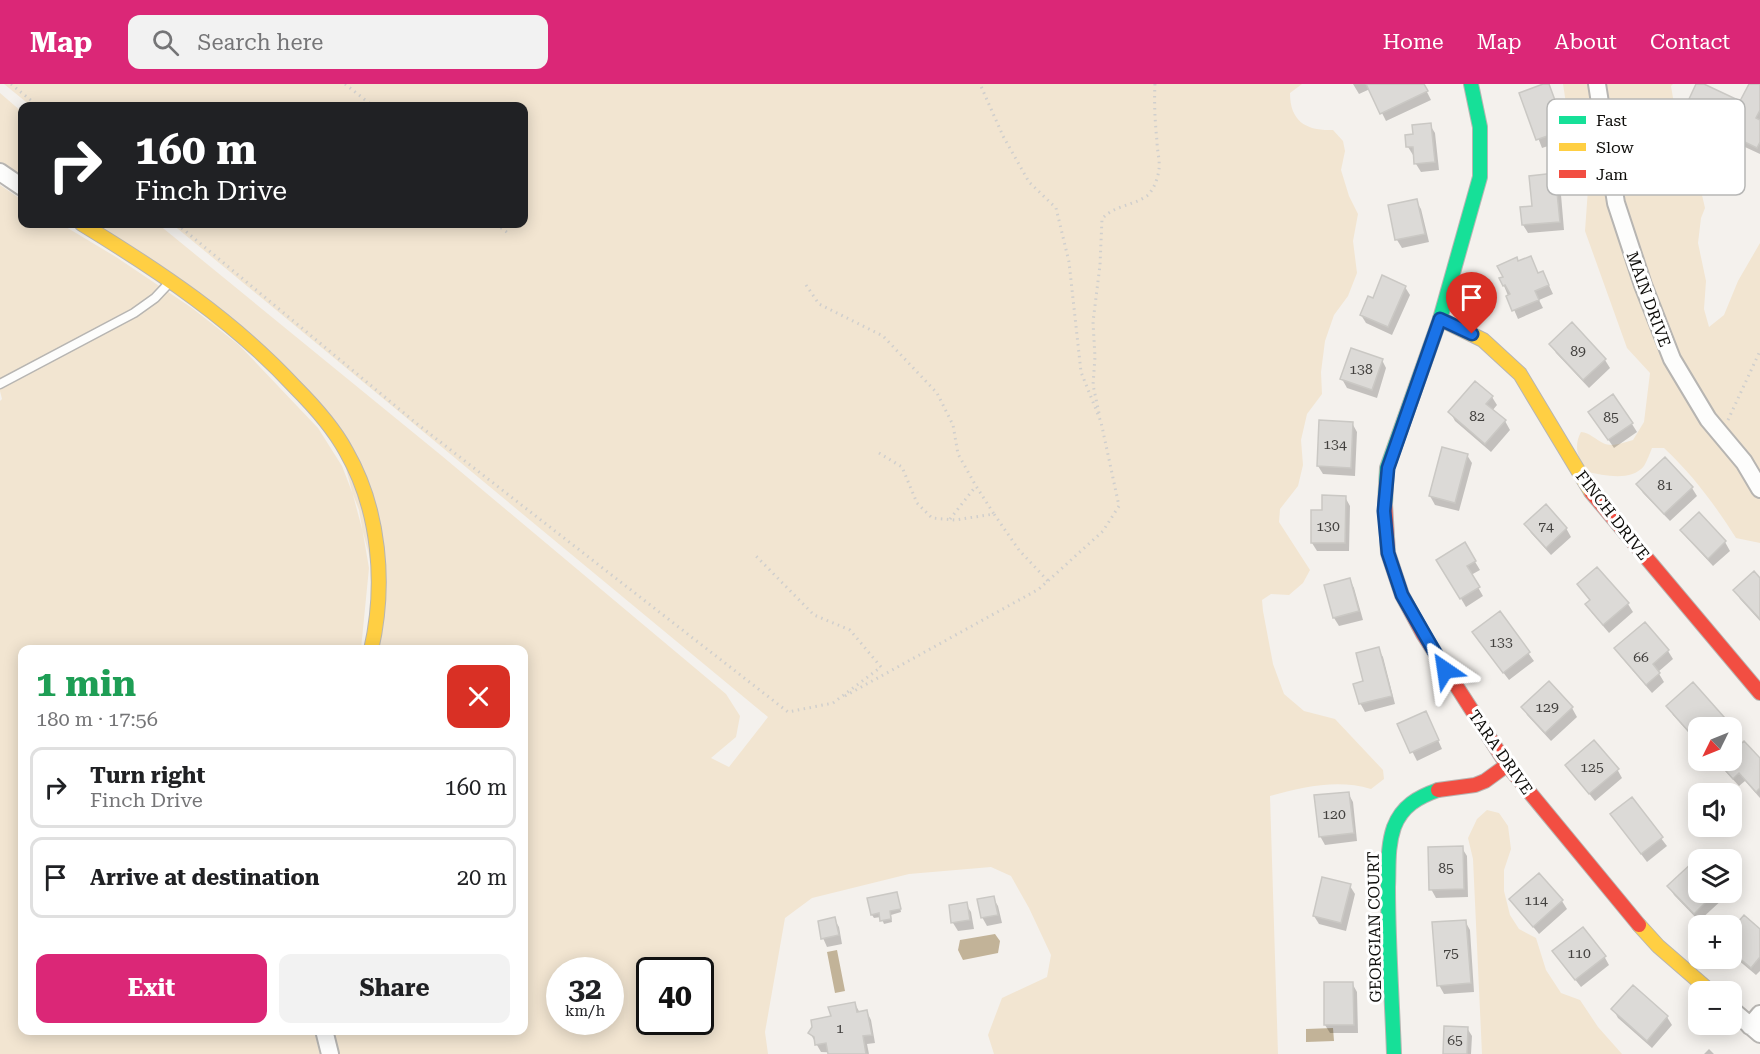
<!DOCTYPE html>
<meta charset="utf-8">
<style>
body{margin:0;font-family:"Roboto Serif",serif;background:#f2f2f2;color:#202124;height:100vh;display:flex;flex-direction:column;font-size:22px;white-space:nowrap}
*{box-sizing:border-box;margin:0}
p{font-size:20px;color:#757577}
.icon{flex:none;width:33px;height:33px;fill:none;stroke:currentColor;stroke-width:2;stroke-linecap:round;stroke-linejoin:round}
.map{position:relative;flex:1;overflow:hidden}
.panel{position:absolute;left:18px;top:561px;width:510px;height:390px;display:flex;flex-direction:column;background:#fff;border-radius:12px;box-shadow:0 3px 15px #0003}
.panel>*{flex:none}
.top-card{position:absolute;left:18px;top:18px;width:510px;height:126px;border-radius:12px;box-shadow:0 3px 15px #0003;background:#202124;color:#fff;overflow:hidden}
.needle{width:39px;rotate:227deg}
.buttons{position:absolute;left:1688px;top:633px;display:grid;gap:12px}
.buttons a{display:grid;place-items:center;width:54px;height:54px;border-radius:12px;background:#fff;box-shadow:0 3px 15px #0003;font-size:30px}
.speed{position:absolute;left:546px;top:873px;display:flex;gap:12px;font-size:30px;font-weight:700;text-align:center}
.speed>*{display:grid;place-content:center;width:78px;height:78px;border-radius:50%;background:#fff;box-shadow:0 3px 15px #0003;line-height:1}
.speed small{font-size:15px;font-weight:400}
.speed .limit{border:3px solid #111;border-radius:9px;background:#fff;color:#111}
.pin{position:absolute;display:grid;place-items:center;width:51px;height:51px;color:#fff;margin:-62px -26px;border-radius:50% 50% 50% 0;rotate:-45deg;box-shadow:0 0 6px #0007}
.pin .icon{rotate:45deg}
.me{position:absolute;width:66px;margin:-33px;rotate:328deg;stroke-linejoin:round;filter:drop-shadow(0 0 4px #0008)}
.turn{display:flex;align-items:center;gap:21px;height:126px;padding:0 18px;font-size:27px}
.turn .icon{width:78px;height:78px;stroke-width:2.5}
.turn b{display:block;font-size:42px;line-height:51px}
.round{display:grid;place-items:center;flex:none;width:63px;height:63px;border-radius:12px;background:#f2f2f2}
.head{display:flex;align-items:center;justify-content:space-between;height:102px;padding:0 18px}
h1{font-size:36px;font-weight:700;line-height:45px;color:#1e9e55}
.button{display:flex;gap:12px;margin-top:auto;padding:12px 18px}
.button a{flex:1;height:69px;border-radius:12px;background:#db2777;color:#fff;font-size:24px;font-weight:700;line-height:69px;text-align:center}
.button a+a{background:#f2f2f2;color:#202124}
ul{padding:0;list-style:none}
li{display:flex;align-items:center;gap:18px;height:81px;margin:0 12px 9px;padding:0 6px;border:3px solid #e0e0e0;border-radius:12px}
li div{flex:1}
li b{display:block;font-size:22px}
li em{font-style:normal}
header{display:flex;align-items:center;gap:36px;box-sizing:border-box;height:84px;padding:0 30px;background:#db2777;color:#fff}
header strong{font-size:28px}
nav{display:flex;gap:33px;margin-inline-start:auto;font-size:21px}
.search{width:420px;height:54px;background:#f2f2f2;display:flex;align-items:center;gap:15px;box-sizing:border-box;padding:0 21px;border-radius:12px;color:#757577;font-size:22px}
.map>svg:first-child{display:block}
</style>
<header>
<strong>Map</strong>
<div class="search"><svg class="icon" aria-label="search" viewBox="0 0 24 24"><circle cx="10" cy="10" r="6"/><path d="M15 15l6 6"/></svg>Search here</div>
<nav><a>Home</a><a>Map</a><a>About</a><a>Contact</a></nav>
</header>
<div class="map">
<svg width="1760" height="970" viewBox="0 0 1760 970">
<rect width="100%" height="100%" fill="#f4f1ed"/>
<!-- green -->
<path fill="#f2e5d1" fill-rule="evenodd" d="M4,0H1302L1290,9C1290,38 1307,47 1333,46L1343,57L1345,67L1341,86L1349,112L1358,130L1353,157L1357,189L1348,212L1334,231L1325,257L1321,288L1322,310L1307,330L1301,356L1303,381L1298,402L1280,425L1279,438L1310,486L1303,499L1289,511L1271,510L1262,516L1263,527L1273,580L1284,610L1304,627L1335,635L1383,686L1384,695L1371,705C1337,695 1304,703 1270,712L1278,970H994L988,951L1002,914L1047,893L1051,871L1029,824L1011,792L991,783L909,790L812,814L785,834L765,948L768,970H337L331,947L524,946V566L379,565L384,527L333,336L95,140H158L442,372L726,610L740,632L736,653L711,674L729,683L768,633L172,140H524V22H31ZM560,886H610V938H560ZM650,886H700V938H650Z
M1563,0H1673L1671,2L1676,32L1671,72L1676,90L1685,100L1696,105L1702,111L1705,124L1701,134L1698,159L1706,197L1704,225L1709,243L1724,231L1738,197L1760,159V135V459L1736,454C1715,421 1693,391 1664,364H1652C1650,369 1647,377 1644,382C1631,398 1604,391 1587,388C1578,374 1573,363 1581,348C1590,349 1595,355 1603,359C1613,364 1624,358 1633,356L1644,338L1650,289L1627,264L1585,147L1590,77L1580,59L1567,26Z
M0,9L22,28V93L0,78Z
M0,101L22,116V140H61L116,173L192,224L239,261L318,344L342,382L359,426L369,484L361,565L22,566V946L314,947L320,970H0V317L2,315L0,307Z
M1487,726L1499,729L1508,742L1511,765L1504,786V807L1510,831L1519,845L1536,854L1546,886L1561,909L1580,916L1598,943L1622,970H1482L1473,775L1468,754L1477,735Z"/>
<!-- water -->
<path fill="#c2b398" d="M995,850L1000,857L998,869L963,876L958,866L960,856Z
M837,866L845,907L835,909L827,868Z
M1333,944L1334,957L1306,958V945Z"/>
<!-- shadow -->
<path fill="#0003" d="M1353,0H1423L1431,16L1386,37L1370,5L1359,10Z
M1548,0L1567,46L1557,50L1560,58L1542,64L1521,10Z
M1698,0L1741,19L1750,0H1760V70L1689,37L1684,28Z
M1430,41L1435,49L1439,86L1421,88L1416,80L1415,71H1413L1408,63L1414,51Z
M1555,91L1560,99L1564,146L1528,149L1523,141Z
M1416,117L1421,125L1429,158L1402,164L1397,156L1390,122Z
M1518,179L1547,197L1553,210L1539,216L1543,224L1518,235L1501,195Z
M1405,203L1410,211L1392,251L1366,239L1361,231L1373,216Z
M1551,260L1605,276L1610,284L1589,304L1556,269Z
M1382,276L1386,284L1377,314L1347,304L1342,295Z
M1492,313L1497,321L1492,327L1505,337L1510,346L1491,368L1455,337L1450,328Z
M1595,336L1632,340L1637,348L1614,364Z
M1352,339L1357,348L1355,392L1323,390L1318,382Z
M1467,371L1472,379L1459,427L1435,421L1430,412Z
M1638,401L1692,404L1697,412L1670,437L1643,409Z
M1345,413L1350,422L1349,467H1317L1312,459L1324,427Z
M1699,430L1725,458L1730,467L1713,482L1687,454L1682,446Z
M1526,441L1566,444L1571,453L1551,471L1531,449Z
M1465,461L1480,486L1471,491L1483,512L1466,523L1438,476Z
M1350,496L1354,504L1363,536L1339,542L1334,534Z
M1760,496V537L1740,515L1735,506Z
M1579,500L1628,520L1633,528L1609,549L1592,529L1587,521L1591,517Z
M1499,529L1534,577L1509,596L1479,557Z
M1378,565L1383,573L1395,620L1365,628L1360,619L1365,598Z
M1616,565L1668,567L1673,575L1658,588L1664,598L1652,609L1621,573Z
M1549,599L1572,624L1577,633L1551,657L1527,631L1523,623Z
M1668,622L1731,643L1736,651L1731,655V644H1698V659L1673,631Z
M1430,638L1442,665L1417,677L1399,641Z
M1731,671L1760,677V714L1745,697L1739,702L1726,688L1721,679L1731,676Z
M1567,682L1617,685L1622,694L1595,717Z
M1348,709L1353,718L1357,757L1325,761L1320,752Z
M1631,715L1667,762L1647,778L1617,738Z
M1462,764L1467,772L1468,813L1436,814L1431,805Z
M1698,784V808H1721L1724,814L1699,837L1674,811L1669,803Z
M1350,802L1355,810L1346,847L1319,840L1314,832Z
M898,813L901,828L891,831L892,838L884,840L881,833L874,834L872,831Z
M993,814L998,822L1002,839L987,842L982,833Z
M1511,816L1562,817L1567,825L1539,850Z
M966,820L971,828L974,845L958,847L953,839L950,822Z
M834,835L839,843L842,860L827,863L823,854Z
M1465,837L1470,846L1474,908L1444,910L1439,901Z
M1760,847V887L1756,891L1731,870V849Z
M1604,872L1609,881L1581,903L1559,875Z
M1352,899L1357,908L1358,949H1330L1325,941Z
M1633,903L1667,933L1672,941L1652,964L1618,934L1613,925Z
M855,920L860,929L867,928L871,936L875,959L867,960L869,970L821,968L810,949L832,933Z
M1467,944L1472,952L1471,970H1445Z
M1709,965L1714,970H1704Z"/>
<!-- building -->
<path fill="#dcdad7" stroke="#cac8c4" stroke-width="1.5" d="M1366,0H1424L1428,7L1380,30Z
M1543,0H1549L1563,38L1554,41L1556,49L1536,56L1519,9Z
M1696,0H1704L1740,17L1749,0H1760V26L1756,34L1760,36V58L1757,64L1683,28Z
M1431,39L1435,78L1414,80L1413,63H1406L1405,51L1413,50L1412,41Z
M1555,89L1560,138L1522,141L1520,123L1532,122L1529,92Z
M1417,115L1425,150L1395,156L1388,121Z
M1531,172L1538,189L1543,187L1549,201L1535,207L1539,216L1512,227L1506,212L1510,210L1505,201L1503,202L1499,194L1503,193L1497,182L1517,173L1518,177Z
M1382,191L1406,202L1388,243L1360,231L1368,212L1373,214Z
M1572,238L1606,275L1583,296L1549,260Z
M1351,264L1383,275L1372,306L1340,295Z
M1475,297L1493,312L1486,320L1506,336L1485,360L1448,328Z
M1613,310L1633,339L1608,356L1588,328Z
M1319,336L1353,338L1351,384L1317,382Z
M1442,363L1468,370L1455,419L1429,412Z
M1665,373L1693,403L1664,430L1636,400Z
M1322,411L1346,412L1345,459H1311V426H1322Z
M1546,420L1567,444L1546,464L1524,440Z
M1699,428L1726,457L1708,475L1680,446Z
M1465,458L1476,477L1467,482L1480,503L1460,515L1436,476Z
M1597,483L1629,519L1603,541L1585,520L1590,516L1577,500Z
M1754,487L1760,494V535L1733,506Z
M1350,494L1359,527L1333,534L1324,501Z
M1500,527L1530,568L1503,589L1472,548Z
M1645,538L1669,566L1653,580L1660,589L1646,601L1614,564Z
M1379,563L1392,612L1359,620L1353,600L1363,597L1356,569Z
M1549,597L1573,623L1545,649L1521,623Z
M1693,598L1732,642L1730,644H1698V658L1666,622Z
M1426,627L1439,656L1410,669L1397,640Z
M1594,656L1619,685L1589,710L1565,681Z
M1744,657L1760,674V704L1756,708L1739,689L1733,695L1719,679L1722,676H1731V669Z
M1349,708L1354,749L1319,753L1314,711Z
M1632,713L1663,753L1641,770L1610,730Z
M1463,762L1464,805L1429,806L1428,763Z
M1694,777L1698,782V808H1716L1694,830L1667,802Z
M1539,789L1563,816L1533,843L1509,815Z
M1322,793L1351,800L1341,839L1313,832Z
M897,808L901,825L890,827L891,835L880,837L879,829L871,831L867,814Z
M994,812L998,831L981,834L977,815Z
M967,818L970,836L951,839L949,821Z
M1744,831L1760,845V873L1751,884L1731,867V846Z
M835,833L839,851L821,855L818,837Z
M1466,836L1471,899L1437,902L1432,838Z
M1583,843L1606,872L1575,896L1552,867Z
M1324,898H1353L1354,941H1324Z
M1633,901L1668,932L1647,957L1611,925Z
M855,918L857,928L867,926L872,951L863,952L866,970H828L826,959L815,961L814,953L808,949L812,943L811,936L831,932L828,923Z
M1444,942L1468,943L1467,970H1443Z"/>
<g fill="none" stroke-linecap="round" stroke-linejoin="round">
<defs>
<path id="lane" d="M0,300L134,229L155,214L171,197"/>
<path id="street" d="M1597,0L1616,119L1643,201L1672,275L1708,335L1744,378L1760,405
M0,88L22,103
M1731,925L1760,950
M1750,942L1760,930
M324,946L330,970"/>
<path id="fast" d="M1385,420L1387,384L1440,235L1480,93V43L1471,0
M1394,970C1392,914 1388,859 1388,803C1389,783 1387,763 1394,743C1402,722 1418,713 1438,706"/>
<path id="slow" d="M82,140C159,187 233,236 295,303C314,322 333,343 346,367C380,426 386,501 371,566
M1440,235L1483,256L1520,290L1591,408
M1639,841L1658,862L1711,908"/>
<path id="jam" d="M1591,408L1760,609
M1385,420L1388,469L1402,511L1423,550L1507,681L1639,841
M1438,706L1475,701L1485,697L1507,681"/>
</defs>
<!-- lane casing -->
<use href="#lane" stroke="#b7b5b2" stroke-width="11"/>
<!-- street casing -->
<use href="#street" stroke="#b7b5b2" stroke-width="20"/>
<!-- fast casing -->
<use href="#fast" stroke="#b7b5b2" stroke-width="16"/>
<!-- slow casing -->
<use href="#slow" stroke="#b7b5b2" stroke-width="16"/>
<!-- jam casing -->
<use href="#jam" stroke="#b7b5b2" stroke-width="16"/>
<!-- path -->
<path stroke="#d0cfcd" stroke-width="3" stroke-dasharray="1.5 4.5" stroke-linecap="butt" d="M11,0L38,22
M345,0L373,22
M177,140L416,339L788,628L833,619L881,583L850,546L814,531L755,471
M496,140L508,149
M806,201L819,220L883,252L937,309L953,341L958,370L976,402L994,430
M1099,329L1093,301L1095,273L1093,238L1100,181L1102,135C1114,121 1134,122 1148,111C1154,105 1158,94 1159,85C1160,76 1157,66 1157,57C1155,38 1154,19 1155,0
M1728,336L1760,267
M879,369L902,383L917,419L932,434L955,436L994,430L1019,466L1048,497
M950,435L976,402
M845,612L1039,505L1103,447L1119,422L1101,338L1081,288L1069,178L1056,124L1029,98L1003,52L980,0"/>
<!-- lane -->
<use href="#lane" stroke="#fdfdfc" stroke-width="8"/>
<!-- street -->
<use href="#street" stroke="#fdfdfc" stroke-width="16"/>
<!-- fast -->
<use href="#fast" stroke="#16e098" stroke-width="14"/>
<!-- slow -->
<use href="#slow" stroke="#ffcf43" stroke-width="14"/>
<!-- jam -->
<use href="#jam" stroke="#f24e42" stroke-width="14"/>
</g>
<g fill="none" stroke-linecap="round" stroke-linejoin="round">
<defs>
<path id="route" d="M1445,586L1402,511L1388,469L1384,427L1388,384L1440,235L1472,250"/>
</defs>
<!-- route casing -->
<use href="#route" stroke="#114b97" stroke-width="15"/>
<!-- route -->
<use href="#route" stroke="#1a73e8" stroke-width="10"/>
</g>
<g text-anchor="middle" stroke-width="6" stroke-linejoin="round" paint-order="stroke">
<!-- number labels -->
<g font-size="14" fill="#42403e">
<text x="1578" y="272">89</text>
<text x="1361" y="290">138</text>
<text x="1477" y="337">82</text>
<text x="1611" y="338">85</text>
<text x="1335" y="365">134</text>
<text x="1665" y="406">81</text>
<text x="1328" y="447">130</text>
<text x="1546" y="447">74</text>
<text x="1501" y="563">133</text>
<text x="1641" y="578">66</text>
<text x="1547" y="628">129</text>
<text x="1592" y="688">125</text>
<text x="1334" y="735">120</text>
<text x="1446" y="789">85</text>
<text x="1536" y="821">114</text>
<text x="1451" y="874">75</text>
<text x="1579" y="874">110</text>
<text x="840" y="949">1</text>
<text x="1455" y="961">65</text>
</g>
<!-- street labels -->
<g font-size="16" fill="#0d0c09" stroke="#fff">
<text transform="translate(1649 215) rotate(70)" y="6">MAIN DRIVE</text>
<text transform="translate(1613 431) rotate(52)" y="6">FINCH DRIVE</text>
<text transform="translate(1501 668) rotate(55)" y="6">TARA DRIVE</text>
<text transform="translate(1374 843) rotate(-91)" y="6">GEORGIAN COURT</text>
</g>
</g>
<!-- legend -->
<rect x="1547" y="15" width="198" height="96" rx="9" fill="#fff" stroke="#b6b6b5" stroke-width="1.5"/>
<rect x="1559" y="32" width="27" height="8" fill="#16e098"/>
<rect x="1559" y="59" width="27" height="8" fill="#ffcf43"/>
<rect x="1559" y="86" width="27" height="8" fill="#f24e42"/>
<g font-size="16" fill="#0d0c09">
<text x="1596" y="42">Fast</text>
<text x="1596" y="69">Slow</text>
<text x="1596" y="96">Jam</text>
</g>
</svg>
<div class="buttons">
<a><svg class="needle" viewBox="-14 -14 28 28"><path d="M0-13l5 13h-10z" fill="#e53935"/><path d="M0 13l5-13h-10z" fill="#757577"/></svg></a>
<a><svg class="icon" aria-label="sound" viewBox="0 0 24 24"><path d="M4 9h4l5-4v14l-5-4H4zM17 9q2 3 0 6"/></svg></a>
<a><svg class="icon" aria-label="layers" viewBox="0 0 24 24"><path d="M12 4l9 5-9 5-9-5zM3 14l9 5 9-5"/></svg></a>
<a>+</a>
<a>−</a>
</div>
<div class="speed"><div>32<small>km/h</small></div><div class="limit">40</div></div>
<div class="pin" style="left:1472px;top:250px;background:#d93025"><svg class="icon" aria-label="arrive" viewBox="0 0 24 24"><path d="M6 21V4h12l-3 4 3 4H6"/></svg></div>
<svg class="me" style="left:1445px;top:586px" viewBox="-20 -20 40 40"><path d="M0-17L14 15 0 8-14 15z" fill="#1a73e8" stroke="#fff" stroke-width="4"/></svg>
<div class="top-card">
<div class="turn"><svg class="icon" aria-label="right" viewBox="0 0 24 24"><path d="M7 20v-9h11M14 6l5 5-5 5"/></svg><div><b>160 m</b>Finch Drive</div></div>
</div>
<section class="panel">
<div class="head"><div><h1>1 min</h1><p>180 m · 17:56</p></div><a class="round" style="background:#d93025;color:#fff"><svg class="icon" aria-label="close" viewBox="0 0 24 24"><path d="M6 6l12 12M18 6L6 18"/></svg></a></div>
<ul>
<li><svg class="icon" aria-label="right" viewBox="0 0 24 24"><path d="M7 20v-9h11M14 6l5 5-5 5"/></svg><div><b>Turn right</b><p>Finch Drive</p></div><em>160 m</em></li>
<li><svg class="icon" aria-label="arrive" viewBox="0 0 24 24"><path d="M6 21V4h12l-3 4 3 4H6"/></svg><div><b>Arrive at destination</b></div><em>20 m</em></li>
</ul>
<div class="button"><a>Exit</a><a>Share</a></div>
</section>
</div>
